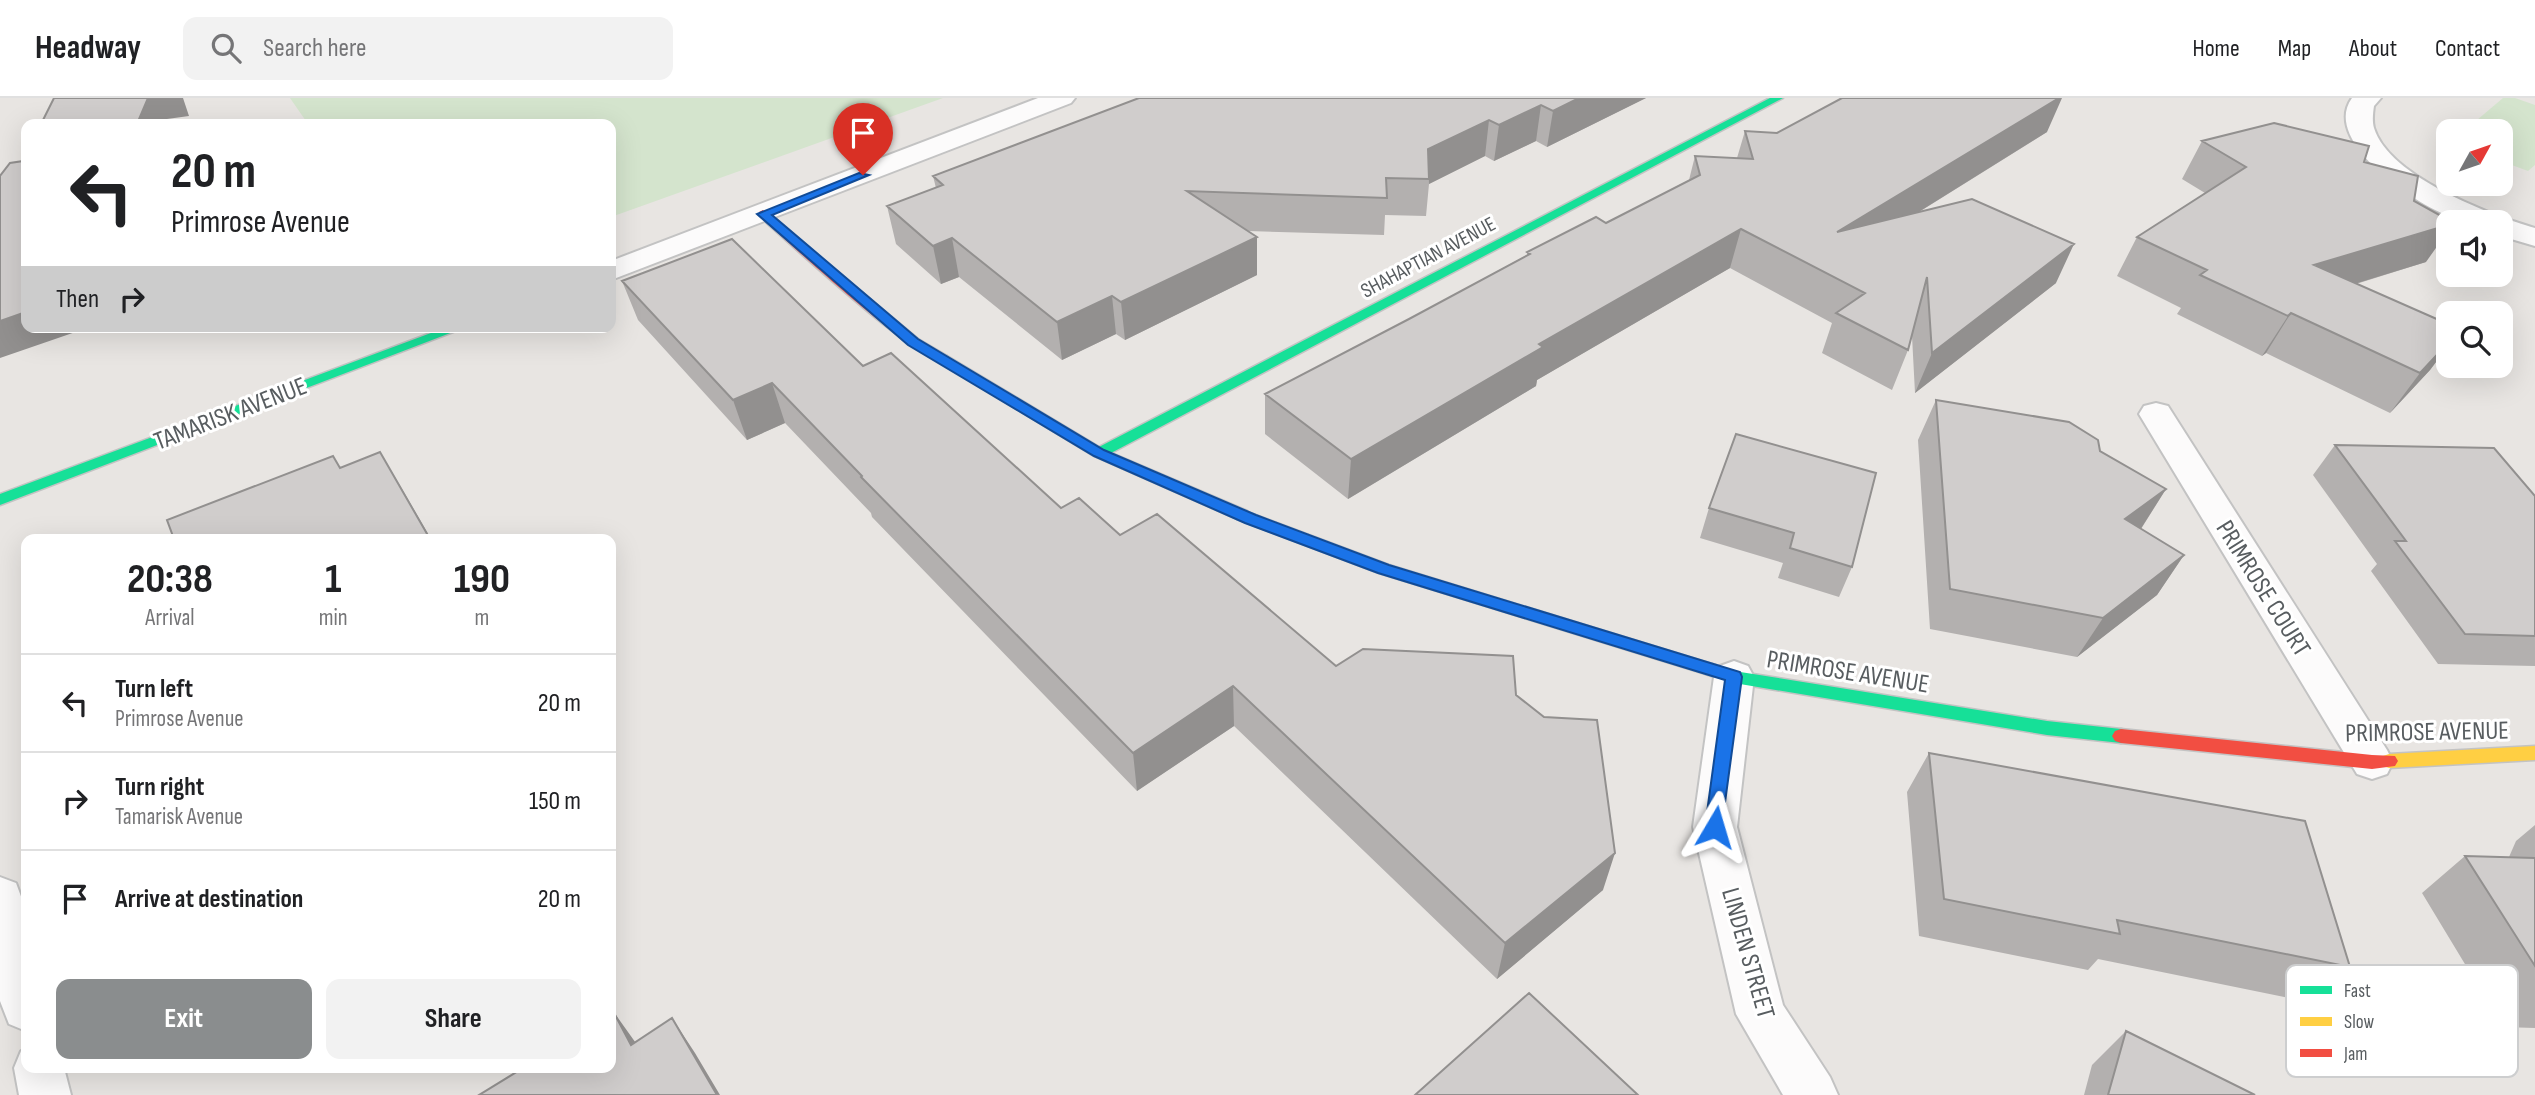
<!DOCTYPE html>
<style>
body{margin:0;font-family:"Sofia Sans Condensed",sans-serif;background:#f2f2f2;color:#202124;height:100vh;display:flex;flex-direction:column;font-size:26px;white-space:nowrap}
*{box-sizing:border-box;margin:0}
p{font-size:23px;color:#757577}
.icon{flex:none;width:38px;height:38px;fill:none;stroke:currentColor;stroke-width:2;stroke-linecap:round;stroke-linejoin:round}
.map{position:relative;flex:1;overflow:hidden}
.sheet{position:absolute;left:21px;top:436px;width:595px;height:539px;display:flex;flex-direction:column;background:#fff;border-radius:14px;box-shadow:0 7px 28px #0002}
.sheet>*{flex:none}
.guide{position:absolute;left:21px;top:21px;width:595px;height:214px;border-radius:14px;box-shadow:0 7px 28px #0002;background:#fff;color:#202124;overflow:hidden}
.needle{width:46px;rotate:50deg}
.tools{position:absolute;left:2436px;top:21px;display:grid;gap:14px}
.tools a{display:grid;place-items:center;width:77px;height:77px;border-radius:14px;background:#fff;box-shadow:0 7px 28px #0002;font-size:35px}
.pin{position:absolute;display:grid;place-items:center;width:60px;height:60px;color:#fff;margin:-72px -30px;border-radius:50% 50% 50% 0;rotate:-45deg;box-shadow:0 0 7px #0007}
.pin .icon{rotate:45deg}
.me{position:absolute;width:77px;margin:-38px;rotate:7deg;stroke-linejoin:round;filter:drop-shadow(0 0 5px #0008)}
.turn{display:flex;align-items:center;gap:24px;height:147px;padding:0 35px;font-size:32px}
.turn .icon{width:91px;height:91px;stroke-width:2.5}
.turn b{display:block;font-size:49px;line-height:60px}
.then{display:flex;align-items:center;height:66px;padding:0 35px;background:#0003;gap:14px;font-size:26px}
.eta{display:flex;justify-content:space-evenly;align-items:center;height:119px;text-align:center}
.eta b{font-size:42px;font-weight:700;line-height:49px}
.cta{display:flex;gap:14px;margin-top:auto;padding:14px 35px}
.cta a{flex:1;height:80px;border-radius:14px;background:#8a8d8e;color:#fff;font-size:28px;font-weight:700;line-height:80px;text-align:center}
.cta a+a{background:#f2f2f2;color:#202124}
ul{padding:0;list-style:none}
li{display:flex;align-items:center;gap:21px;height:98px;padding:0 35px;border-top:2px solid #e0e0e0}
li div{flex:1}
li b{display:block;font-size:26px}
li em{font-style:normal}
header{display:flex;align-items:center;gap:42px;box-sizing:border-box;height:98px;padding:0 35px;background:#fff;border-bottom:2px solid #e0e0e0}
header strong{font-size:33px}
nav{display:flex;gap:38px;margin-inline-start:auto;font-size:24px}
.search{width:490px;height:63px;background:#f2f2f2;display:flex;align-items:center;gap:18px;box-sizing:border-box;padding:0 24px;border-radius:14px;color:#757577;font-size:26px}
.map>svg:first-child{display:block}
</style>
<header>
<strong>Headway</strong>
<div class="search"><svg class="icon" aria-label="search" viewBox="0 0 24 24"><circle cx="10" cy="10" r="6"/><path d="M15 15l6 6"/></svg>Search here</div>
<nav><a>Home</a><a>Map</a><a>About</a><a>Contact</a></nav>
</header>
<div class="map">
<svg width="2535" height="997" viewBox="0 0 2535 997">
<rect width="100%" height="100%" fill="#e8e5e2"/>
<!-- green -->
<path fill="#d4e4cd" d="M290,0H943L611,119V26H308Z
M2503,0H2515L2535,7V67L2528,73L2501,63V33H2464Z"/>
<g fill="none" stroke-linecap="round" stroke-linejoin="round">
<defs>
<path id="street" d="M1038,0H1075L1071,5L611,182V163Z
M2352,0H2381L2374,8C2373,15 2372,23 2374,30C2389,79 2491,117 2535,130V148L2501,138V124C2490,124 2479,126 2468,124C2431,119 2318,46 2352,0Z
M2156,305L2168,308L2387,652L2393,664L2387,676L2372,681L2357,676L2139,316L2144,308Z
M1734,563L1748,568L1754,579L1737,729L1783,907L1830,979L1838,997H1783L1736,916L1693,729L1714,579L1720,568Z
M0,779L16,785L26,812V933L9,926L0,903Z
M26,951V970H64L71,997H19L14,970L21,953Z"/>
<path id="fast" d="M1770,0H1783L1111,355L1247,413L1249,417L1247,421H1237L1094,358L935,261L942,257L947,258L1099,349Z
M447,229H466L0,407V396Z
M1712,566L1734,573L2047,623L2121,631L2127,633L2130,638L2127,643L2121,645L2047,637L1734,585L1706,576L1704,572L1706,568Z"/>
<path id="slow" d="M1242,412L1389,467L1712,566L1718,568L1720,572L1718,576L1712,578L1379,475L1237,421L1235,417L1237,413Z
M2535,648V662L2389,670L2383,668L2380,663L2383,658L2389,656Z"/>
<path id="jam" d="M763,112L918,241L947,258V264C922,269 785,141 759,118V114Z
M2121,631L2372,657L2395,658L2398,663L2395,668L2372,671L2121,645L2115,643L2112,638L2115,633Z"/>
</defs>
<!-- street casing -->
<use href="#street" stroke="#c3c3c3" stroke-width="4"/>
<!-- fast casing -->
<use href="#fast" stroke="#c3c3c3" stroke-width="3"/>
<!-- slow casing -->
<use href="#slow" stroke="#c3c3c3" stroke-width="3"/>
<!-- jam casing -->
<use href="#jam" stroke="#c3c3c3" stroke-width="3"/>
<!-- street -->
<use href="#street" fill="#fcfbfb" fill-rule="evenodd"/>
<!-- fast -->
<use href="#fast" fill="#16e098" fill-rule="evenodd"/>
<!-- slow -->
<use href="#slow" fill="#ffcf43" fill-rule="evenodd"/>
<!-- jam -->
<use href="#jam" fill="#f24e42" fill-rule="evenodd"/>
</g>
<!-- wall -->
<path fill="#b3b0af" d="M1139,0H1646L1547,49L1536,43L1494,63L1485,58L1429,86L1426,118L1385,117L1384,137L1248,133L1257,177L1125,242L1116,236L1062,262L959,179L941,186L896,146L887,108L936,90L933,78Z
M1745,33L1777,35L2047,34L1919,114L2056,185L1915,295L1912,238L1908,252L1892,292L1822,255L1832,225L1730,170L1537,282L1536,288L1348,401L1265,336V296L1409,221L1527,157V154L1606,125L1689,82L1695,58L1737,60Z
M2202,43L2364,64L2414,103L2426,164L2356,186L2448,226V248L2430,272L2390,315L2266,255L2262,258L2177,216L2181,210L2117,178L2137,139L2205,95L2182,81Z
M622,183L863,268L1061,410L1120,437L1336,568L1516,597L1603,792L1497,881L1234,628L1137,693L872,419L871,415L785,325L747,342L638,222Z
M1936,302L2166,391L2141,431L2184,457L2157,497L2077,559L1930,531L1918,342Z
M1736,336L1852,469L1839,499L1778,480L1783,465L1700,440L1709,410Z
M2335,347L2535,398V568L2438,566L2371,473L2377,466L2313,377Z
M1929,655L2350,869L2309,904L2098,861L2088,872L1919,838L1907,694Z
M2535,727V930L2503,929L2422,795L2465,758L2509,759L2516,743Z
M2126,933L2255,997H2084L2092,967Z"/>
<!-- shaded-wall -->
<path fill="#92908f" d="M148,0H183L189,18L167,21L165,26H137Z
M1579,0H1646L1547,49L1553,13Z
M2059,0H2062L2047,34L1824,173L1837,134Z
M1541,7L1536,43L1494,63L1499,27Z
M1489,22L1485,58L1429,86L1428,51Z
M2448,127V133L2426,164L2289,206L2314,167Z
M1741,131L1730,170L1537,282L1536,288L1348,401L1351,361L1539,246Z
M1257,139V177L1125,242L1121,204Z
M952,140L959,179L941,186L933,148Z
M2074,146L2056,185L1915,295L1932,255Z
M1112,198L1116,236L1062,262L1057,224Z
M26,214V229H90L0,260V223Z
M2291,215L2266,255L2262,258L2288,218Z
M2448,245V248L2430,272L2390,315L2420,275Z
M772,285L785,325L747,342L733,302Z
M380,354L402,391L431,441H430Z
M2166,391L2140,432L2125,421Z
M2184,457L2157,497L2077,559L2103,520Z
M1233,588L1234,628L1137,693L1133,655Z
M1615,755L1603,792L1497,881L1505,845Z
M613,913L638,948L631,947Z
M672,920L695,955L720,997H717Z
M417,970H426L421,973Z"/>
<!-- building -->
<path fill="#d0cdcc" stroke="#92908f" stroke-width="2" d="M54,0H148L137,26H41Z
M1139,0H1579L1553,13L1541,7L1499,27L1489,22L1428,51L1429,81L1386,80L1387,100L1187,93L1257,139L1121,204L1112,198L1057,224L952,140L933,148L887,108L943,87L933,78Z
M1842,0H2059L1837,134L1972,101L2074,146L1932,255L1927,179L1908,252L1836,215L1865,195L1741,131L1539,246L1543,249L1351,361L1265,296L1409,221L1530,156L1527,154L1596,119L1606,125L1700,77L1695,58L1753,61L1745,33L1777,35Z
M2274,25L2369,48L2364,64L2418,78L2414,103L2452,124H2448V127L2314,167L2448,226V245L2420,275L2291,215L2288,218L2200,177L2207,172L2137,139L2246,69L2202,43Z
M26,57V214L0,223V78L10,65L23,63Z
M732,141L863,268L891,255L1061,410L1079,400L1120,437L1157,416L1336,568L1363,551L1513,558L1516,597L1544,619L1597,622L1615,755L1505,845L1233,588L1133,655L861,379L862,378L772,285L733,302L622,183Z
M1936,302L2069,324L2098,342L2100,353L2166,391L2125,421L2184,457L2103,520L1950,491Z
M1736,336L1876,375L1852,469L1790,450L1794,435L1709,410Z
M2335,347L2494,350L2535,398V538L2465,536L2395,443H2406Z
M380,354L430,441H174L167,422L333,358L340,370Z
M1929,655L2305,723L2350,869L2117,822L2120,836L1944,801Z
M2465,758L2535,760V868Z
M1529,895L1638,997H1415Z
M613,913L631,947L672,920L717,997H479L523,970H611V914Z
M2126,933L2255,997H2108Z"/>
<!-- route -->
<path fill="#1a73e8" stroke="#114b97" stroke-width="2" d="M859,75L869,77L772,117L918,241L1104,352L1256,417L1389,467L1740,574L1742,579L1721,734L1715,737L1708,734L1705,729L1725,582L1378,475L1245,425L1094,358L908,247L757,116Z"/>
<g text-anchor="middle" stroke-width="6" stroke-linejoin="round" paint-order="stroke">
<!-- far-street labels -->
<g font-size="21" fill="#585d60" stroke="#fff">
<text transform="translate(1428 159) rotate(-28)" y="7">SHAHAPTIAN AVENUE</text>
</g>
<!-- street labels -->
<g font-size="26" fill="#585d60" stroke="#fff">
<text transform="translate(230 315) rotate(-21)" y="9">TAMARISK AVENUE</text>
<text transform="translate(2264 490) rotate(58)" y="9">PRIMROSE COURT</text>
<text transform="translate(1848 573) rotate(9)" y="9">PRIMROSE AVENUE</text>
<text transform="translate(2427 633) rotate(-1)" y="9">PRIMROSE AVENUE</text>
<text transform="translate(1749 855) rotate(74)" y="9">LINDEN STREET</text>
</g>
</g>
<!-- legend -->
<rect x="2286" y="867" width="232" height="112" rx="10" fill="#fff" stroke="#cdcecf" stroke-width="2"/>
<rect x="2300" y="888" width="32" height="8" fill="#16e098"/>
<rect x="2300" y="919" width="32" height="9" fill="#ffcf43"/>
<rect x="2300" y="951" width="32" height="8" fill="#f24e42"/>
<g font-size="19" fill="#585d60">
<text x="2344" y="899">Fast</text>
<text x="2344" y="930">Slow</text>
<text x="2344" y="962">Jam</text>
</g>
</svg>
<div class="tools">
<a><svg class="needle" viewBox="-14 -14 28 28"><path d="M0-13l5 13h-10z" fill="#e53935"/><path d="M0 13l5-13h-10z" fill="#757577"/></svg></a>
<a><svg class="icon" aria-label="sound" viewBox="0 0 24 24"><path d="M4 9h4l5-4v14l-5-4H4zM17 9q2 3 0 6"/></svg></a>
<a><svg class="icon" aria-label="search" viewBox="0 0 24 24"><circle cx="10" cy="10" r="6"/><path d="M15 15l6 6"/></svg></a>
</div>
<div class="pin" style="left:863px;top:77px;background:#d93025"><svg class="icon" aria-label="arrive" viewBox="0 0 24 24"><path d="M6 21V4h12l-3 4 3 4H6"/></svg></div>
<svg class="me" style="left:1715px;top:729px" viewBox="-20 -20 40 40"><path d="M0-17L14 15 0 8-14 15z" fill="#1a73e8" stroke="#fff" stroke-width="4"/></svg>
<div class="guide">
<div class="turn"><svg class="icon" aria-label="left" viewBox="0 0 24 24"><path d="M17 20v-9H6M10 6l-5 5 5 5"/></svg><div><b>20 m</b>Primrose Avenue</div></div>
<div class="then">Then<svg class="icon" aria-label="right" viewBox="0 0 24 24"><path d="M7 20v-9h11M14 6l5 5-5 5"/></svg></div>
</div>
<section class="sheet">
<div class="eta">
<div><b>20:38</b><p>Arrival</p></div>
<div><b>1</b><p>min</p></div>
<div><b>190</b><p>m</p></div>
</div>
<ul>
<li><svg class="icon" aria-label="left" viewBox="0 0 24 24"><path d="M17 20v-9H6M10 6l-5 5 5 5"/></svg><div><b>Turn left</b><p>Primrose Avenue</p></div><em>20 m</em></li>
<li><svg class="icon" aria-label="right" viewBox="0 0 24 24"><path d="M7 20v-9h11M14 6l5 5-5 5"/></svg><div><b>Turn right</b><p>Tamarisk Avenue</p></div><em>150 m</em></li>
<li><svg class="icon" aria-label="arrive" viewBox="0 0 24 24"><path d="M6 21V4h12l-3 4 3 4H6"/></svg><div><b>Arrive at destination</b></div><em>20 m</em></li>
</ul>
<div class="cta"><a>Exit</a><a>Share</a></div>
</section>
</div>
